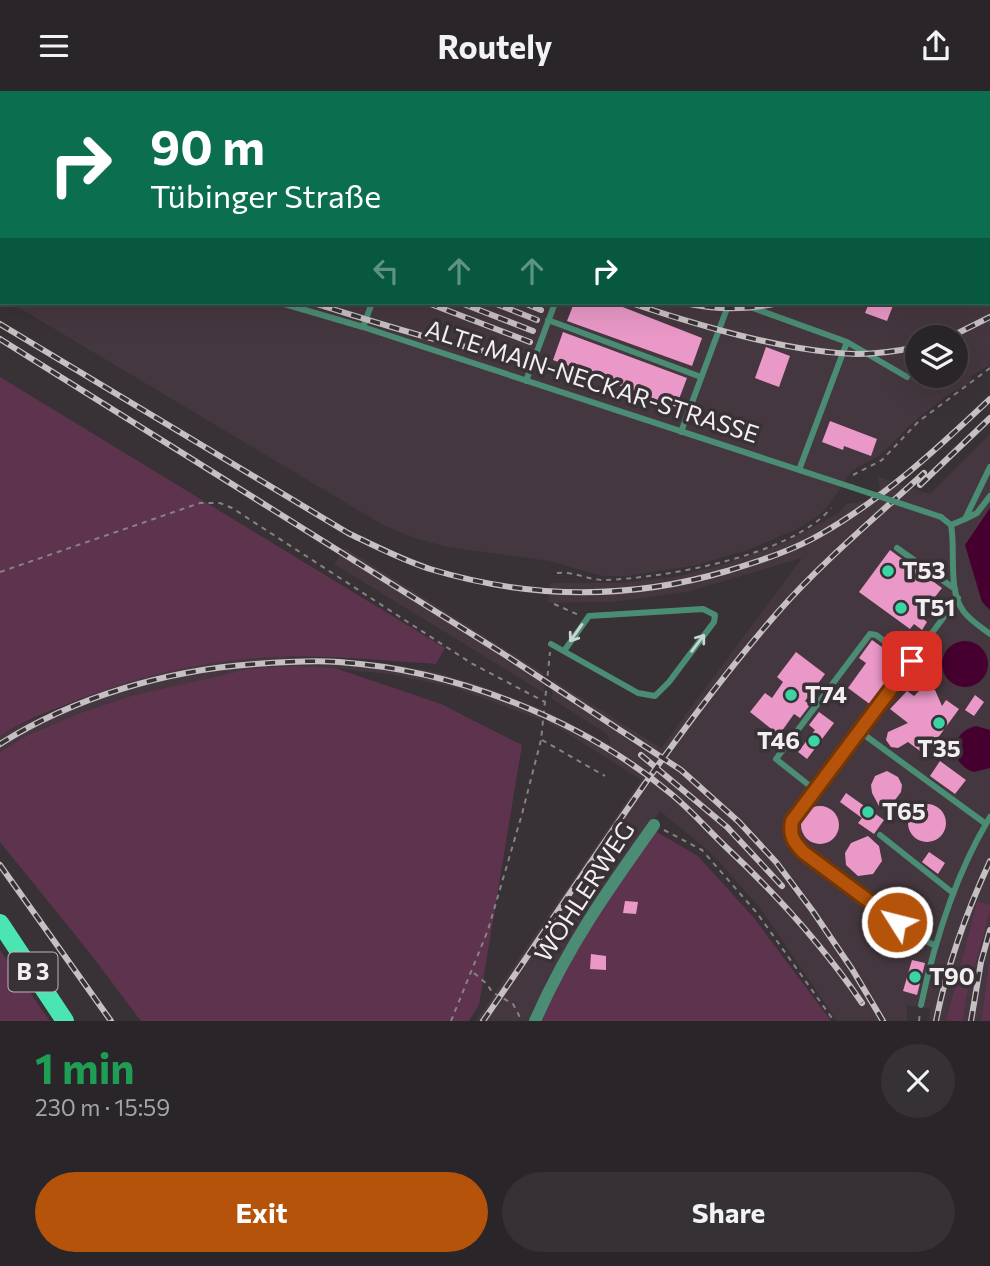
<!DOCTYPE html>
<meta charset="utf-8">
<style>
body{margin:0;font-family:Commissioner,sans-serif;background:#363134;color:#f1f3f6;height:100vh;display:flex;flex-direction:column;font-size:26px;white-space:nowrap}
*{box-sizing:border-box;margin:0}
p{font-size:23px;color:#a5a5a8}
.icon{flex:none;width:38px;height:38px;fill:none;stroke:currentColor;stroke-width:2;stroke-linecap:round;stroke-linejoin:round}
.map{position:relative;height:930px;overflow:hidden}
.sheet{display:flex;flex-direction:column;background:#2a2528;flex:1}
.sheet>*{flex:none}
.banner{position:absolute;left:0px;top:0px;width:990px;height:214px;box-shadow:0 7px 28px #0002,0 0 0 2px #464245;background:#0b6e4f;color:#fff;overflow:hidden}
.buttons{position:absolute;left:905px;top:234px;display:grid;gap:14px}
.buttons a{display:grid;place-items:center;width:63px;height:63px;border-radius:50%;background:#2a2528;box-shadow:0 7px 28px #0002,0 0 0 2px #464245;font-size:35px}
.pin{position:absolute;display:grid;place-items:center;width:60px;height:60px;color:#fff;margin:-30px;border-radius:14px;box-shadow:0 4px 10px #0006}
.me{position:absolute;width:77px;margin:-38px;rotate:306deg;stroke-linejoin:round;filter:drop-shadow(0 0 5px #0008)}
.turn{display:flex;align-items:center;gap:24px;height:147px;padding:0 35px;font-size:32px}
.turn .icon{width:91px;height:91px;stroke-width:2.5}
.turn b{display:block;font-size:49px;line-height:60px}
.lanes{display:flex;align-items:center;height:66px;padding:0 35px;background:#0003;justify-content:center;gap:35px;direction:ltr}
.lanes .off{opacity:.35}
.round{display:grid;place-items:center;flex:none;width:74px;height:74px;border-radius:37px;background:#363134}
.overview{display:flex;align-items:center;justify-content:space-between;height:119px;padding:0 35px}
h1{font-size:42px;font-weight:700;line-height:52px;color:#1e9e55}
.action{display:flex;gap:14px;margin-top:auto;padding:14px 35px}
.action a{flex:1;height:80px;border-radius:42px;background:#b45309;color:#fff;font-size:28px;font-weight:700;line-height:80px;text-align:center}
.action a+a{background:#363134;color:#f1f3f6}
header{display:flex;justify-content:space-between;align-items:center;height:91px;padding:0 35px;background:#2a2528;font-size:32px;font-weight:700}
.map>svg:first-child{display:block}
</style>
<header><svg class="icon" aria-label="menu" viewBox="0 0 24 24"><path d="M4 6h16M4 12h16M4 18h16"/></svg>Routely<svg class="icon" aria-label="share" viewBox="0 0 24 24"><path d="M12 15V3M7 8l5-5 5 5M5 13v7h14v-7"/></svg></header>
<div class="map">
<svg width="990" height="930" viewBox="0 0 990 930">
<rect width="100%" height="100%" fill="#383135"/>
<!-- built -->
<path fill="#45373f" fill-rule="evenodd" d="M0,0H990V274L971,285L969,292L949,303L917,328L879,365L853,379L828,415L817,426L799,437L748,459L692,475L628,485H603L549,470L447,456L412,446L383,434L11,212H989V2H2V206ZM917,247H956V285H917Z
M990,343V814L977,810L946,930H929L930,918L907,914V930H837L761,818L712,763L660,720L605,799L538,930H476L641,689L564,640L548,632L550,622L611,654L607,643L552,608L553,589L661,657L802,467L687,501L612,511L548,512L550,492H620L674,486L725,473L784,452L839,422L846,413L866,410L880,398L878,386L930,403Z
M345,457L543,582L544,602L334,473Z
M282,566L384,572L435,581L479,594L542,618L541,629L456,597L395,584L335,577H253L134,604L80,622L26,645L0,661V645L5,641L114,594L184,576L234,569Z
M990,820V869L981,930H963L966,908Z"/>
<!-- green -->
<path fill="#5e334d" d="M0,286L445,557L436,573C384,570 332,564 281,566C209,568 139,584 73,611C49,620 22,630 0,645Z
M295,575L335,577L441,613L522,654L479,914L469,930H141L89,861L0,751V661L26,645L80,622L134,604L253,577Z
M655,740L698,765L754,827L831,930H539L576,855Z
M977,810L990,814V820L966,908L963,930H946Z
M0,859L50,930H0Z
M990,869V930H981L989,874Z"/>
<!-- water -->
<path fill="#450030" d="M990,417V519L982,511L965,454Z
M942 573a23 23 0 1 1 46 0a23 23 0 1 1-46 0Z
M976,635L990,639V677L974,681C948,673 949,641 976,635Z"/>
<!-- building -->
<path fill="#ea98c7" d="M574,212H616L615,213L702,247L692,275L567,230Z
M869,212H894L887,230L865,222Z
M563,241L687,287L676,316L553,269Z
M766,256L790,265L779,296L755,287Z
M830,330L877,348L871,365L844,355L843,359L822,351Z
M890,459L942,497L920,525L927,531L922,539L914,533L910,538L859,501Z
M872,549L903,571L871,614L848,597L866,572L859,567Z
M796,561L825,583L805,610L810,614L800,627L794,623L779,644L750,621L765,602L772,607L783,591L777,586Z
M926,596L935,599L942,615L946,609L959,618L932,655L927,652L920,660L908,651L898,657L891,656L886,649L888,641L908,632L890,618L907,600L914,605L921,598Z
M975,604L984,611L974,625L965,619Z
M819,621L834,632L807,668L798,661L815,639L809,634Z
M940,670L966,689L955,703L930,685Z
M887,680L898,686L902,694L901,701L895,709L879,715L872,702L871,694L875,685Z
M846,702L884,729L874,743L858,732L862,727L840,711Z
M908 732a19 19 0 1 1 38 0a19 19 0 1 1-38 0Z
M801 734a19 19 0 1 1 38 0a19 19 0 1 1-38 0Z
M868,745L879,755L882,770L873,783L858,785L846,774L845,762L851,752Z
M929,761L945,772L938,783L922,771Z
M625,810L638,811L636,823L623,822Z
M591,863L606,865V879L590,878Z
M912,869L925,872L917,904L903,900Z"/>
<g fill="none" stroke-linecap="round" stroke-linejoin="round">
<!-- path -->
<path stroke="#888286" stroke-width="2" stroke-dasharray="5 5" stroke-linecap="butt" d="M853,384L882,369L918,331L990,277
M0,481L200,412H220L232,417L471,572L545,611
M557,482C573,480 588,489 604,489C665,487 791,465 831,417
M554,513L579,524
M542,649L605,685
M664,739L702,759L757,822L834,930
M474,882L487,893L492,901L513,913L522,930
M451,930L488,839L522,723L541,649L550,561
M919,930L920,921"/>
<!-- service -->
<path stroke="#4b8c74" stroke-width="6" d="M76,0V2
M150,0L155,2
M573,0L578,2
M185,2L186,0
M219,2V0
M449,2L450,0
M630,2L631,0
M808,2V0
M967,2L968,0
M0,126H2
M281,212L363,236L851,396
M739,212L847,251L907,286
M548,229L701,286
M363,236L372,212
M526,290L555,212
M681,341L729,212
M799,379L847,251
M941,426L951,434C956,460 947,499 964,521C971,530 981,536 990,543
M965,428L977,422L990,405
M951,434L965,428L990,376
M897,457L955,498
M551,553L638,602L655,605L669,591L714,531L715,524L703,518L589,525L564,560
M859,640L986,733
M815,699L776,668L870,543L876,544L912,570
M880,744L953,802
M934,854L916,845L803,761C794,751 789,745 792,730L958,507
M921,914C935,848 955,784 990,726"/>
<!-- minor -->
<path stroke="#4b8c74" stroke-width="12" d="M535,930C568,855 607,800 654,734"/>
<!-- primary -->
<path stroke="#4be5b3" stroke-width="18" d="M0,832L65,930"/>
<defs>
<path id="rail" d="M330,2L331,0
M436,2V0
M628,2V0
M0,116H2
M313,212C379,232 444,254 512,265
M428,212L530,251
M461,212L533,240
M494,212L537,229
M524,212L541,219
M631,212C697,234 789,262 858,263C877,263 898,260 917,256
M685,212C716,219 747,219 778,212
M0,233L348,442C375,455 402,469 430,478C529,508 629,509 727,480C759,470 792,460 821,443C884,407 937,358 990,308
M948,247L990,226
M0,248L502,562L681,679L739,731L776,771L812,819L852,878L883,930
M920,394L990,327
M0,653C74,606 168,579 255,573C283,571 311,569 339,571C455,579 581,628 670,702C690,718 708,739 727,757C777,804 823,855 862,912
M641,664L727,736L782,795
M0,774L111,930
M483,930C579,792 667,648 778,521C822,471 875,427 924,382
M936,930C947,874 966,822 990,770
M971,930L981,871L990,839"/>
</defs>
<!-- rail casing -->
<use href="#rail" stroke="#c6c0c3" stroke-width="6"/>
<!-- rail -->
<use href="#rail" stroke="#383135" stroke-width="3.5" stroke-dasharray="10" stroke-linecap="butt"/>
<!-- service-bridge -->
<path stroke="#4b8c74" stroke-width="6" d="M851,396L941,426"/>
</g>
<!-- one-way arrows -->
<defs><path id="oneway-shaft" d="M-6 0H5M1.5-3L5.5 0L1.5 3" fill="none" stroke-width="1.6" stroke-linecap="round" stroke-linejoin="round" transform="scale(1.75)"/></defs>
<g stroke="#c9d6d2">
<use href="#oneway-shaft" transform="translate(576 542) rotate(125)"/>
<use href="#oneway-shaft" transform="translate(698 552) rotate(-53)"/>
</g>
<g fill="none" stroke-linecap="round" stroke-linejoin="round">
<defs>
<path id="route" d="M897,831L803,761C794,751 789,745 792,730L912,570"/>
</defs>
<!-- route casing -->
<use href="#route" stroke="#753606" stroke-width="18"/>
<!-- route -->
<use href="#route" stroke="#b45309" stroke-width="12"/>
</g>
<!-- markers -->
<g fill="#3bd4a4" stroke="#383135" stroke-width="2.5">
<circle cx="888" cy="480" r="7"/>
<circle cx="901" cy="517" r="7"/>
<circle cx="791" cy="604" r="7"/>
<circle cx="939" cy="632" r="7"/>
<circle cx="814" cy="650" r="7"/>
<circle cx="868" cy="721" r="7"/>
<circle cx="915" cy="886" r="7"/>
</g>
<g text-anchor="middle" stroke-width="7" stroke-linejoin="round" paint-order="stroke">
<!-- shield labels -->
<rect fill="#383135" stroke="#bbb5b9" stroke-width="2" x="8.5" y="861.5" width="49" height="39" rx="5"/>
<g font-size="23" font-weight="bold" fill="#f3eef1">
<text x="33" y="889">B 3</text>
</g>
<!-- street labels -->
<g font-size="24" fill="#f3eef1" stroke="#383135">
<text transform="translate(592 291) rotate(18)" y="8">ALTE MAIN-NECKAR-STRASSE</text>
<text transform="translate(585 801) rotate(-57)" y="8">WÖHLERWEG</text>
</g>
<!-- poi labels -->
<g font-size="24" font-weight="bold" fill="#f3eef1" stroke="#383135" text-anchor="start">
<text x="902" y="488">T53</text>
<text x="915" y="525">T51</text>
<text x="805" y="612">T74</text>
<text x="800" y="658" text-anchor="end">T46</text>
<text x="939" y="666" text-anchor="middle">T35</text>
<text x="882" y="729">T65</text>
<text x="929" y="894">T90</text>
</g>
</g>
</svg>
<div class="buttons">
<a><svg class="icon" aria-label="layers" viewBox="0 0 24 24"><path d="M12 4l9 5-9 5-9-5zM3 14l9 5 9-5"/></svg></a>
</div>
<div class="pin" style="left:912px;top:570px;background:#d93025"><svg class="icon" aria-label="arrive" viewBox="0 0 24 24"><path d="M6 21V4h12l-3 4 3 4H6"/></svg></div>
<svg class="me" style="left:897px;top:831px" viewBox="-20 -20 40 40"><circle r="17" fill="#b45309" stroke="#fff" stroke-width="3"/><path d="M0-11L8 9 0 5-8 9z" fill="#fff"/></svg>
<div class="banner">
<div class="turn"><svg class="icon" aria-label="right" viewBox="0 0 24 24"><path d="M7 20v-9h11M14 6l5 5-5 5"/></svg><div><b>90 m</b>Tübinger Straße</div></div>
<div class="lanes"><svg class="icon off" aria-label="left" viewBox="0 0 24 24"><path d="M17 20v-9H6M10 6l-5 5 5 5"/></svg><svg class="icon off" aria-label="ahead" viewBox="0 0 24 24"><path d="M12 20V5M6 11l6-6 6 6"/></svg><svg class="icon off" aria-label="ahead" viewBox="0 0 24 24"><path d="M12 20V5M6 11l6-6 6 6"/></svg><svg class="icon" aria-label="right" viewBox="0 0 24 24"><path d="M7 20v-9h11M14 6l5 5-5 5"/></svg></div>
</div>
</div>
<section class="sheet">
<div class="overview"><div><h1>1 min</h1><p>230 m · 15:59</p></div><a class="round"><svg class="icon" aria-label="close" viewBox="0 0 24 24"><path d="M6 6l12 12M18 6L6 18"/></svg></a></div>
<div class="action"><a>Exit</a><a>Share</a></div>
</section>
